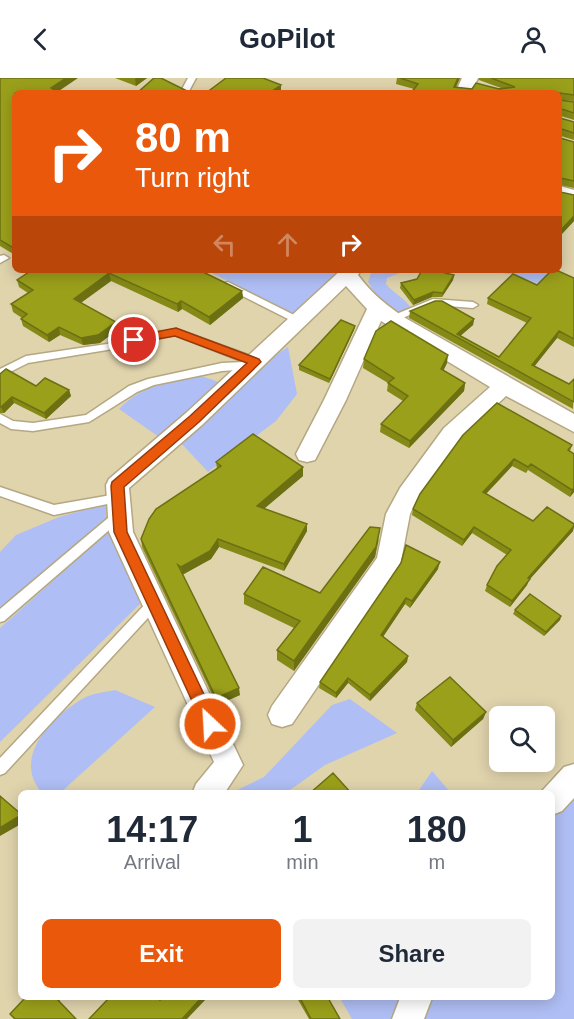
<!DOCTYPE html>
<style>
body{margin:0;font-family:Helvetica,sans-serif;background:#f2f2f3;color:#1f2937;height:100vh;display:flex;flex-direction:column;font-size:22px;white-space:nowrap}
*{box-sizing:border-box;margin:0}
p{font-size:20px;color:#747a83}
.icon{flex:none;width:33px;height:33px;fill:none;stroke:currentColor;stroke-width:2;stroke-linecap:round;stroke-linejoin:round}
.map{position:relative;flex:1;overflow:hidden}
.details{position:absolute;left:18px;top:712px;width:537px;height:210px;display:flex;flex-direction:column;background:#fff;border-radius:9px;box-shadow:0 3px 15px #0003}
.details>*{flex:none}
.banner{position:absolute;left:12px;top:12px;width:550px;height:183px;border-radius:9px;box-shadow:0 3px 15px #0003;background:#ea580c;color:#fff;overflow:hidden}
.controls{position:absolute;left:489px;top:628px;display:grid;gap:12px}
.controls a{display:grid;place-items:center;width:66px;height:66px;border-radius:9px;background:#fff;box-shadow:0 3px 15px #0003;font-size:30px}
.pin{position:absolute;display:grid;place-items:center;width:51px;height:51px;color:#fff;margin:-26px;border:3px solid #fff;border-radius:50%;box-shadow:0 2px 6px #0007}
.me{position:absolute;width:66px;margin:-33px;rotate:335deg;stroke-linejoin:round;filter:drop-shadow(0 0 4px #0008)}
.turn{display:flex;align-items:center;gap:21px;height:126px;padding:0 24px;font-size:27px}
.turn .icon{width:78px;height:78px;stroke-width:2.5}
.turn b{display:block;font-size:42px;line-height:51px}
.lanes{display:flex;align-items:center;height:57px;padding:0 24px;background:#0003;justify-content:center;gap:30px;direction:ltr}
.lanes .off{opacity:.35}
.eta{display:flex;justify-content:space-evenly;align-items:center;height:102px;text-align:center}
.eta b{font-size:36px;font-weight:800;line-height:42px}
.button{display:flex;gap:12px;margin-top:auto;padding:12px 24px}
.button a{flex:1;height:69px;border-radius:9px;background:#ea580c;color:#fff;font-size:24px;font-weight:800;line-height:69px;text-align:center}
.button a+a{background:#f2f2f3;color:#1f2937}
header{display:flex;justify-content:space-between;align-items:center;height:78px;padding:0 24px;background:#fff;font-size:27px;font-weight:800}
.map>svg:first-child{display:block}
</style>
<header><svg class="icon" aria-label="back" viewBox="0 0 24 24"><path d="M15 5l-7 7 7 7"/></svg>GoPilot<svg class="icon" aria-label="person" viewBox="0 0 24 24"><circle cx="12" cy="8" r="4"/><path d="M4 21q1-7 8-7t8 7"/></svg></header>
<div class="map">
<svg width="574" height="941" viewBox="0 0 574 941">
<rect width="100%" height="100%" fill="#e0d4ad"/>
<!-- green -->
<path fill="#afbef4" d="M206,192H347L298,239Z
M372,192H407L387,200L386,206C393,215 407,221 411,231L395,237L381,225L368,204Z
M483,192H554L539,206L515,197Z
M288,269L297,316L276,343L208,394L181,365L258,288Z
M202,298L221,305L162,361L119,331C144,306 168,303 202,298Z
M106,426V440L0,531V474L16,457L59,439Z
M112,450L144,522L0,664V550Z
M115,612L155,629L60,715H42C11,680 52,638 84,620C93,615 106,614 115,612Z
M350,621L397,655L325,687L290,712L289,715H231L264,699L332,627Z
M432,693L451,715H417Z
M574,714V941H421L430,920H552V742Z
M340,920H404L395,941H352Z"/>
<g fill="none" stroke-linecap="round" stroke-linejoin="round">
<defs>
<path id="lane" d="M188,0H196L188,15H180Z
M4,177L9,180L0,185V178Z
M228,204L302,241L304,243L302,245H296L225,209V205Z
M433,221L473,224L478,227L473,230L434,227L395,243L392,244L387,241L389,239Z
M176,251L259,281L260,284L251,291L222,293L154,307L137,314L89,344L33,353L11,351L0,345V336L13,343L33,345L86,337L129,308L148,301L222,285L244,284L175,257L107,272L28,285L0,299V291L26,278L107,266Z
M0,409L54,427L117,416L123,420L117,424L54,437L0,418Z
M118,433L122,435L124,438L122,441L4,543L0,544V531L114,435Z
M154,520L158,521L160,525L158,529L5,695L0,697V680L150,521Z"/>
<path id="street" d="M462,0H478L471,15H455Z
M560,108L574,112V123L560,119Z
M341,192H361L358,197C371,215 388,229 407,241L574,336V354L506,318L460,362L417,421L410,436L401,483L398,490L292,646L282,649L272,646L268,637L272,628L377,480L386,436L400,410L444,350L490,309L381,243L346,322L315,382L307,384L299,382L296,376L324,322L367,231L346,208L202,347L129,410L133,454L243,687L224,716H192L196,706L214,684L109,454L106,407L109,401L186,335Z
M574,686V720L562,733L552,737V716H541L542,713L564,689Z
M400,920H432L424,941H392Z"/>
</defs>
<!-- lane casing -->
<use href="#lane" stroke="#b4a782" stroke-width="3"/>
<!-- street casing -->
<use href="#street" stroke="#b4a782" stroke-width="3"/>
<!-- lane -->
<use href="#lane" fill="#fff" fill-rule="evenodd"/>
<!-- street -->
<use href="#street" fill="#fff" fill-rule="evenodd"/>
</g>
<!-- wall -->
<path fill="#858a17" d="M0,0L15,15V177L0,168Z
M115,0H147L136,8Z
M397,0H460L456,9L472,11L501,10L479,2V0H574V23L560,22L574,24V42L561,38L560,39V40L574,44V62L561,58H560V60L574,64V110L560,107V114L574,117V143L560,158L414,11L396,6Z
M32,192H199L242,213L243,220L210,247L182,231L178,234L111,203L81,225L116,244L117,252L100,265L83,267L60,257L49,264L23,248L21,241L22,240L13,234L11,226L28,215L19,209L17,202Z
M446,195L454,197L453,202L442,219H432L413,227L400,210L401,205Z
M574,200V269L557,260L534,288L569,306L574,301L573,331L409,240L410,233L474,241L473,247L460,258L499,279L527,245L487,226L488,220L537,207Z
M355,248L354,252L329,305L299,292V287Z
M364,281L447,285L443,292L465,305L464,313L409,370L380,354L381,346L403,323L387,313L388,305L363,290Z
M0,296L36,308L69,312L71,318L46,341L14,325L4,335H0Z
M463,357L572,367L570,373L574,376V414L570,419L528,392L526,395L512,388L486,416L533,443L574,446L573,453L529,502L527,507L510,529L485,513L487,507L507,477L472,455L462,468L412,437L413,431Z
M216,384L303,389V398L264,430L307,453L284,493L219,469L211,481L182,497L240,617L217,627L142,469L141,461L217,391Z
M379,461L375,479L294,593L277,582V572L294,550L244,526V516L320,515Z
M401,485L438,491L410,530L405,526L383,559L408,578L407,584L370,623L348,605L336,620L319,610L320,604Z
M515,532L561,538L560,542L544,558L513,536Z
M417,625L486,634L483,641L451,669L415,632Z
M297,920H328L340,941H309Z"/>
<!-- shaded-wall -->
<path fill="#6c7013" d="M66,0H78L56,15L51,10Z
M136,0H147L136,8L135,1Z
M458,0H460L453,15L454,9Z
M281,7V15H269Z
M574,138V143L560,158V153Z
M109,195L111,203L76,228L74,221Z
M454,197L453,202L442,219L443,215Z
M242,213L243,220L210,247L209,239Z
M433,214L432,219L413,227L414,222Z
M181,223L182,231L178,234L177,226Z
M474,241L473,247L458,260L457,256Z
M116,244L117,252L100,265L83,267L81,260Z
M355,248L354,252L329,305L330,301Z
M59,249L60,257L49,264L47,257Z
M559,253L557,260L530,294L532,287Z
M448,277L447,285L440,300L441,291Z
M465,305L464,313L409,370L410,363Z
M69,312L71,318L46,341L44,335Z
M12,319L14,325L4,335L1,329Z
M514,381L512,388L481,421L483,414Z
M303,389V398L258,436L257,428Z
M574,410V414L570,419L572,412Z
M307,446V453L284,493V486Z
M574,448L573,453L529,502L527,507L510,529L512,523L528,500Z
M474,449L472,455L462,468L464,462Z
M380,450L375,479L294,593V583Z
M218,461L219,469L211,481L182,497L181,489Z
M440,484L438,491L410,530L412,523Z
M406,520L405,526L380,563L381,557Z
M561,538L560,542L544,558L546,554Z
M408,578L407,584L370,623V617Z
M348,600V605L336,620V615Z
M239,610L240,617L217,627L216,620Z
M486,634L483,641L451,669L453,662Z
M21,737V746L0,758V750Z
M56,920H63L59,923Z
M201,920H207L187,941H182Z"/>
<!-- building -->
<path fill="#9ba01b" stroke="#6c7013" stroke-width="1.5" d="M0,0H66L51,10L60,15H15V171L0,162Z
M154,0H161L191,15H137Z
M226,0H263L281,7L269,15H206Z
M400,0H458L454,9L472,11L476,5L499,11L515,9L491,0H574V17L560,15V22L574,24V35L562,31L560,33V15H411L418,6Z
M560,36V40L574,44V55L562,51L560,53Z
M560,55V60L574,64V103L560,100V114L574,117V138L560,153Z
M32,192H199L242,213L209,239L181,223L177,226L109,195L74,221L116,244L98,257L81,260L59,249L47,257L21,241L27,236L11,226L33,212L17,202Z
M422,192H446L445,195L454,197L443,215L433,214L414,222L401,205L417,201Z
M552,192H556L574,200V261L559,253L532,287L569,306L574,301V324L410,233L435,223H442L474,241L457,256L499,279L531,240L488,220L513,196L537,207Z
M341,242L355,248L330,301L299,287Z
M391,243L448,277L441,291L465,305L410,363L381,346L408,318L388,305L394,300L364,281L376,253Z
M6,291L36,308L45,300L69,312L44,335L12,319L1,329H0V296Z
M497,325L572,367L568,372L574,376V410L572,412L531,386L528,389L514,381L483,414L533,443L547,429L574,446V448L528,500L530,501L512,523L487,507L497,488L511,472L474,449L464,462L413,431L420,416L463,357Z
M253,356L303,389L257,428L307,446L284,486L218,461L210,473L181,489L178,487L239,610L216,620L141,461L149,441L156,431L221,388L216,384Z
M370,449L380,450L376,469L294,583L277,572L300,543L244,516L263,489L320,515Z
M406,467L440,484L412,523L406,520L381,557L408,578L370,617L348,600L336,615L320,604L401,485Z
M530,516L561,538L546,554L515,532Z
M450,599L486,634L453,662L417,625Z
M333,695L352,716H309Z
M0,718L21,736V737L0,750Z
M25,920H56L76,941H15L10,936Z
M109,920H157L160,922L163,920H201L182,941H89Z
M300,920H328L340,941H311Z"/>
<!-- route -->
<path fill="#ea580c" stroke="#983908" stroke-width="1.5" d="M176,250L259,281L261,284L199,344L124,409L127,454L218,646L216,651L210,653L205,651L114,454L111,408L112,404L190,338L247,285L175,258L134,265L129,262L134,258Z"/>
</svg>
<div class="controls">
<a><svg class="icon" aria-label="search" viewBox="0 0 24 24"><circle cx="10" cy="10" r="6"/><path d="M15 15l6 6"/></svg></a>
</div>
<div class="pin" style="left:134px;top:262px;background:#d93025"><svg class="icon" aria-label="arrive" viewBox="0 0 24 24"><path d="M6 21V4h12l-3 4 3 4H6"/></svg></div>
<svg class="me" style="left:210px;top:646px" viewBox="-20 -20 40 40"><circle r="17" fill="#ea580c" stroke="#fff" stroke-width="3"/><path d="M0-11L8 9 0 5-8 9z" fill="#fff"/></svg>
<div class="banner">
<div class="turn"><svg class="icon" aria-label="right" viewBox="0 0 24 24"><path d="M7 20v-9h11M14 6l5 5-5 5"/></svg><div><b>80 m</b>Turn right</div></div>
<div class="lanes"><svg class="icon off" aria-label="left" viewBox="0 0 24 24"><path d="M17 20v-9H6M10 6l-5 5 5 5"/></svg><svg class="icon off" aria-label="ahead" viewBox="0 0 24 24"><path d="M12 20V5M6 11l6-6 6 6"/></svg><svg class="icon" aria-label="right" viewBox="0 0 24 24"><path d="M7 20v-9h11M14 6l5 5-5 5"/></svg></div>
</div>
<section class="details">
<div class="eta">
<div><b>14:17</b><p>Arrival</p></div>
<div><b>1</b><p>min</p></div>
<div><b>180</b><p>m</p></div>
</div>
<div class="button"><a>Exit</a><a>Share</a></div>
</section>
</div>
